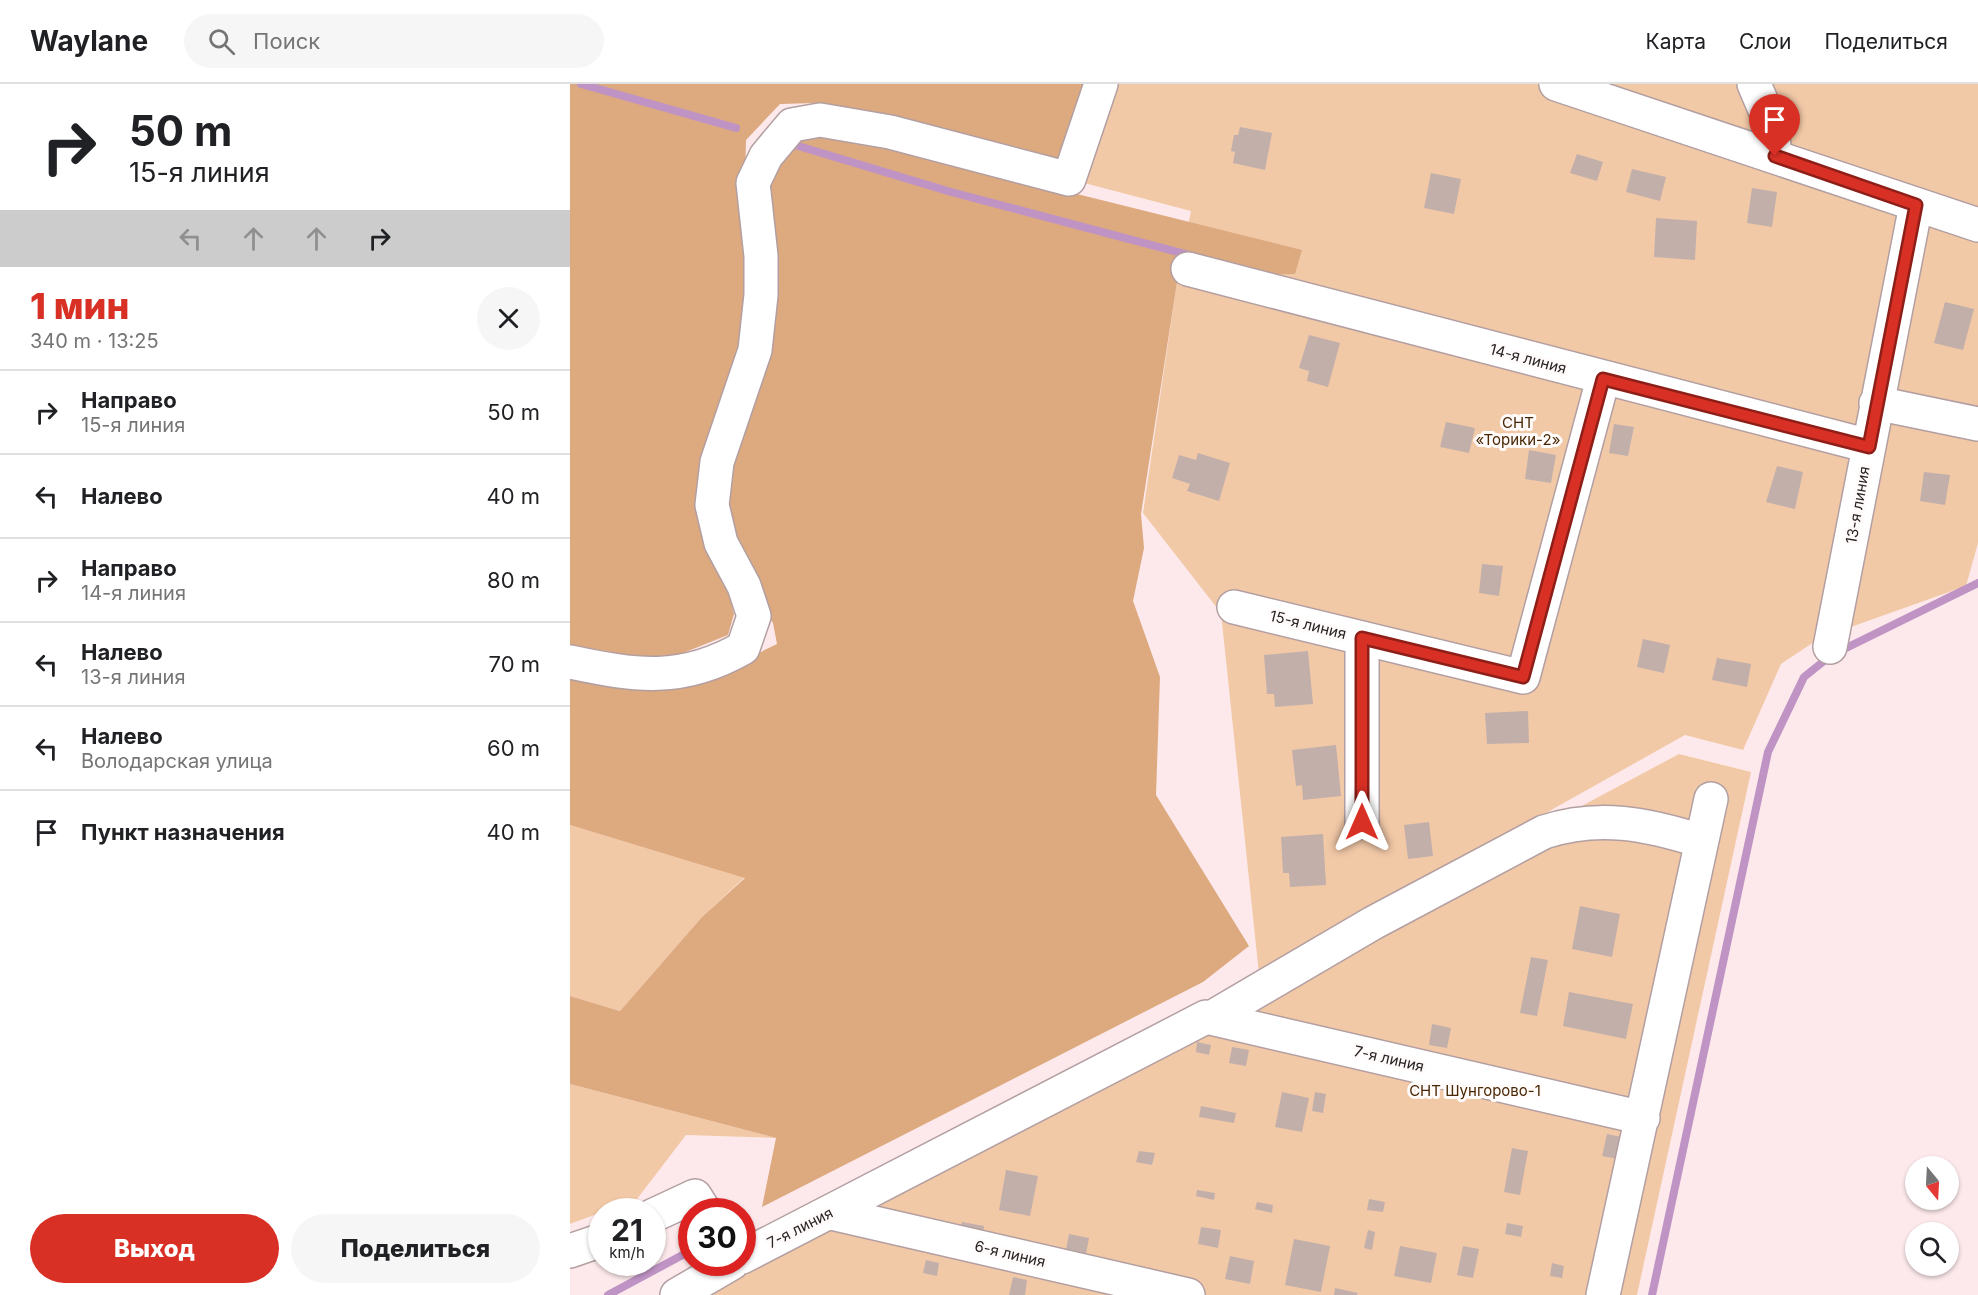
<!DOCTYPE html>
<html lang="ru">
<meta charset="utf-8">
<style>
body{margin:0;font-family:Inter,sans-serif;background:#f6f6f6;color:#202124;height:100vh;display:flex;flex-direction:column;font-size:22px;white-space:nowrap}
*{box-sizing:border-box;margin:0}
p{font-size:20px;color:#757577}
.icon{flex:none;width:33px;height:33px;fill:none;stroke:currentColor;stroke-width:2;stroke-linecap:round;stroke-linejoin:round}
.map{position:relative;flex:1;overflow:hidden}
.panel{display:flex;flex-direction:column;background:#fff;width:570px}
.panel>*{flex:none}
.hud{background:#fff;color:#202124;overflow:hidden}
.needle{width:39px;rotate:162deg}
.buttons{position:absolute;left:1335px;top:1072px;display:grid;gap:12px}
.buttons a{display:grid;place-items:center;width:54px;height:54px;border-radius:50%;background:#fff;box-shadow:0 2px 4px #0004;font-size:30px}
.speed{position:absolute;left:18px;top:1114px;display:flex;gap:12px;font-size:30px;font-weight:700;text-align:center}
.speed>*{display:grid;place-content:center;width:78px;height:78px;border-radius:50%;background:#fff;box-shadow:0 2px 4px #0004;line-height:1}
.speed small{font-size:15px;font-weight:400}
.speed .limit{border:9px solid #d22;background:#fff;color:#111}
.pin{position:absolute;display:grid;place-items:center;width:51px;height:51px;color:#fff;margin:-62px -26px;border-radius:50% 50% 50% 0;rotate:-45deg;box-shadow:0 0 6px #0007}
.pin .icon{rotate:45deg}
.me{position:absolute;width:66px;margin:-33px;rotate:0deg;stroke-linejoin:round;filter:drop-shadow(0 0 4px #0008)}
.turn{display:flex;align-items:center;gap:21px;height:126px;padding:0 30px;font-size:27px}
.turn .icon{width:78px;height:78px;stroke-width:2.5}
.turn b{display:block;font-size:42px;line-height:51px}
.lanes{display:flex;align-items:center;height:57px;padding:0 30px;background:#0003;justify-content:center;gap:30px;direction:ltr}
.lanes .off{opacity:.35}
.round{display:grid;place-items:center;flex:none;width:63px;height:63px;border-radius:32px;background:#f6f6f6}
.summary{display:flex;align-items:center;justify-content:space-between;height:102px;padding:0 30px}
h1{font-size:36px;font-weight:800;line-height:45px;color:#d93025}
.action{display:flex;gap:12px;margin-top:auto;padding:12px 30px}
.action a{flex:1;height:69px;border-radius:36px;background:#d93025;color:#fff;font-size:24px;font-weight:800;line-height:69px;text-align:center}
.action a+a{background:#f6f6f6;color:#202124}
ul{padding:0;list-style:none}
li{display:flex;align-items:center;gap:18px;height:84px;padding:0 30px;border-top:2px solid #e0e0e0}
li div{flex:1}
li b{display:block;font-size:22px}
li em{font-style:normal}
header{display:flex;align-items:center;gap:36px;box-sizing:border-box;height:84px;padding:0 30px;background:#fff;border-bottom:2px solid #e0e0e0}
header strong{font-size:28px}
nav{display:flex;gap:33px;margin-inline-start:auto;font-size:21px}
.search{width:420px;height:54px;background:#f6f6f6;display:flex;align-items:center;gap:15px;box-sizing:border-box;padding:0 21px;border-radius:33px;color:#757577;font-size:22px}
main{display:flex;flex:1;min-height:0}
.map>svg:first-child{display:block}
</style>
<header>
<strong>Waylane</strong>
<div class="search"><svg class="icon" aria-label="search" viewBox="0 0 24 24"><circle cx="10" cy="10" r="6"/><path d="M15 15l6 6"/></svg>Поиск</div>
<nav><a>Карта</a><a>Слои</a><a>Поделиться</a></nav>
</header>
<main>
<section class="panel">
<div class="hud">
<div class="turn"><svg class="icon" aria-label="right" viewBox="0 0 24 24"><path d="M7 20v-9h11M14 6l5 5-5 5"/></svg><div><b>50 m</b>15-я линия</div></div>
<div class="lanes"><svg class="icon off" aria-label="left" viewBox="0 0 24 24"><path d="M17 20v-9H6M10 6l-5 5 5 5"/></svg><svg class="icon off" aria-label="ahead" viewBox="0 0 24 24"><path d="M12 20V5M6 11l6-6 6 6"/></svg><svg class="icon off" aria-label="ahead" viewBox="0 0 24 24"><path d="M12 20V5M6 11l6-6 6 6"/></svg><svg class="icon" aria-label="right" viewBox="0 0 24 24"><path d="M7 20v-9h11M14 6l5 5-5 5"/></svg></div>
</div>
<div class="summary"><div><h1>1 мин</h1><p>340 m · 13:25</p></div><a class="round"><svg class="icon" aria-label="close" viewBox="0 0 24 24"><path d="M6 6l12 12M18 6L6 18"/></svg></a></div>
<ul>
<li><svg class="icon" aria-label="right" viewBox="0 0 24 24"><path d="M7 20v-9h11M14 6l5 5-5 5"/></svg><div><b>Направо</b><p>15-я линия</p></div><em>50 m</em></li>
<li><svg class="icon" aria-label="left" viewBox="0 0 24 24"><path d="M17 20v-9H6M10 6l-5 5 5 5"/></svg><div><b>Налево</b></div><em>40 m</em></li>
<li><svg class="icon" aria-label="right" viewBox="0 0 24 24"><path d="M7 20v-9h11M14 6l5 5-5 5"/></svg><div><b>Направо</b><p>14-я линия</p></div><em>80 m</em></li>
<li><svg class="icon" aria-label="left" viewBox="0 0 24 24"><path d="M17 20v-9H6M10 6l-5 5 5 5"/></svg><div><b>Налево</b><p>13-я линия</p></div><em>70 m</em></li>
<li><svg class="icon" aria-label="left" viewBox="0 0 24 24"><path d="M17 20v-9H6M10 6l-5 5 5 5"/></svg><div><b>Налево</b><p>Володарская улица</p></div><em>60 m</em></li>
<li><svg class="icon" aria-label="arrive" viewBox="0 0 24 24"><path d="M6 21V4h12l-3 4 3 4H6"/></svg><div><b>Пункт назначения</b></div><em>40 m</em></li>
</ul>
<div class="action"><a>Выход</a><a>Поделиться</a></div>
</section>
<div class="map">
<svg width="1408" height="1211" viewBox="0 0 1408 1211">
<rect width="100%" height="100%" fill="#fde9eb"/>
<!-- green -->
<path fill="#f2c9a7" d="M531,0H1408V459L1396,502L1278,544H1265L1211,580L1173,666L1115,651L689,890L651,529L573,429L608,191L621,127L499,95Z
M1109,670L1181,688L1067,1211H95Z
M0,741L175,793L132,833L50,927L0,912Z
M0,1000L206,1054L116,1051L67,1115L0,1140Z"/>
<!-- forest -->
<path fill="#dda97e" d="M0,0H516L486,83L245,19L210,20L176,56L175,97L183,210L151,339L157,503L164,530L158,551L108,571L70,573L0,561Z
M250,42L503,109L732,166L725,190L608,192L571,430L574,464L563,517L590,593L586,711L679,862L633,898L192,1123L206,1054L0,1000V912L50,927L132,833L175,794L0,741V590L150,588L207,560L203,539L185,512L148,420L201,75Z"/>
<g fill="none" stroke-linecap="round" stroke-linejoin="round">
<!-- stream -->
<path stroke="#bf94c5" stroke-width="8" d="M11,0L166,44
M225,61L381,108L623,172
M1270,567L1408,499
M38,1211L120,1167
M1082,1211L1198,668L1234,593L1259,573"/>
</g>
<!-- building -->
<path fill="#c2afaa" d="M670,43L702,49L695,86L663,79L665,68L661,67L664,51H668Z
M1007,70L1033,78L1027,97L1000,89Z
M1062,85L1096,93L1090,117L1056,108Z
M861,89L891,95L884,130L854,124Z
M1182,104L1207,108L1202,143L1177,139Z
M1086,134L1127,137L1125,176L1084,173Z
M1375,218L1404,225L1393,266L1364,259Z
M739,251L770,259L758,303L737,297L739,287L729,284Z
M876,338L905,344L899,369L870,363Z
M1044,340L1064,343L1058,372L1039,369Z
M959,366L986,371L981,399L955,395Z
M628,369L660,379L649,417L617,407L620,400L602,394L609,371L626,376Z
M1207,382L1233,388L1225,425L1196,418Z
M1354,388L1380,391L1375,421L1350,417Z
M912,480L933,482L929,512L909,509Z
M1073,555L1100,561L1094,589L1067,583Z
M738,567L743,620L705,623L704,610H697L694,571Z
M1147,574L1181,580L1177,603L1142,596Z
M958,627L959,659L917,660L915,629Z
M766,661L771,712L733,716L732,701L726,702L722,666Z
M859,738L863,772L838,775L834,741Z
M753,750L756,801L720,803L719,789H713L711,753Z
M1010,822L1050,830L1042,873L1002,865Z
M961,873L978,876L967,932L950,929Z
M999,908L1063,920L1056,955L993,942Z
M862,940L881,944L877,964L859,961Z
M627,958L641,961L639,971L626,968Z
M662,963L679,966L676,982L659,979Z
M712,1008L739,1014L732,1048L705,1043Z
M745,1008L756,1010L753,1029L742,1027Z
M631,1022L666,1029L664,1039L629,1033Z
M1037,1050L1052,1053L1048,1075L1032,1072Z
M942,1064L958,1067L950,1111L934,1108Z
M569,1067L585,1069L582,1081L566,1078Z
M436,1086L468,1092L460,1132L429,1126Z
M627,1106L645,1109L644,1116L626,1112Z
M799,1115L815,1118L813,1128L797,1126Z
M687,1118L703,1121L702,1129L685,1125Z
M392,1138L414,1142L413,1150L390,1146Z
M937,1139L953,1142L951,1153L935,1150Z
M631,1143L651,1146L648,1164L628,1160Z
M798,1146L805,1148L802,1166L794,1164Z
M499,1150L519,1154L516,1170L496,1166Z
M724,1155L760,1162L751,1208L715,1201Z
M830,1162L867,1169L861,1199L824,1192Z
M893,1162L909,1165L903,1194L887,1191Z
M660,1172L684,1177L680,1200L655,1195Z
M356,1176L369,1179L367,1192L353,1189Z
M982,1179L994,1182L992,1194L980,1192Z
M443,1193L457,1196L455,1211H439Z
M765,1204L788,1209L787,1211H764Z"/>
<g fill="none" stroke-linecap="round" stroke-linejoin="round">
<defs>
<path id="minor" d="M986,0L1408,141
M1184,0L1202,42L1205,72
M618,185L1299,362
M1306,319L1408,340
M664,523L953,593L1033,295
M792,554V738
M1260,563L1346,121
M0,578C66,592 112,599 173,564L184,532L174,502L151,459L142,421L147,378L185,266L191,211V172L183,99L196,72L222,41L250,36L320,48L499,95L531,0
M641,934L803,839L974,748C1029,730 1077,740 1131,757
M261,1129L618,1211
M82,1132L125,1112L135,1128
M0,1167L32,1156
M172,1173L636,933L1073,1034
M107,1211L162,1179
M1033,1211L1141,715"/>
</defs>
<!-- minor casing -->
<use href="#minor" stroke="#b39fa1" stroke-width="36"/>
<!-- minor -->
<use href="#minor" stroke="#fff" stroke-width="33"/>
</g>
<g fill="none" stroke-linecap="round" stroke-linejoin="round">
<defs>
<path id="route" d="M792,738V554L953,593L1033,295L1299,363L1346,121L1205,72"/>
</defs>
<!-- route casing -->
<use href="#route" stroke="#8d1f18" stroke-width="15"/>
<!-- route -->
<use href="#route" stroke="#d93025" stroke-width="10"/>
</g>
<g text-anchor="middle" stroke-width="6" stroke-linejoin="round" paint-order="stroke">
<!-- street labels -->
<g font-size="15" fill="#2a2323" stroke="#fffbfb">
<text transform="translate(958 275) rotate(15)" y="5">14-я линия</text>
<text transform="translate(1288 421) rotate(-80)" y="5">13-я линия</text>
<text transform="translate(738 541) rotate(14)" y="5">15-я линия</text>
<text transform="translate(819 975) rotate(13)" y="5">7-я линия</text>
<text transform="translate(230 1144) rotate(-27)" y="5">7-я линия</text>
<text transform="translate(440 1170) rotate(13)" y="5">6-я линия</text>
</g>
<!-- park labels -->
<g font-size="15" fill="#492704" stroke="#fffbfb">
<text x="948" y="344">СНТ<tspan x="948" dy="17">«Торики-2»</tspan></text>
<text x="905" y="1012">СНТ Шунгорово-1</text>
</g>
</g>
</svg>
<div class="buttons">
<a><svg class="needle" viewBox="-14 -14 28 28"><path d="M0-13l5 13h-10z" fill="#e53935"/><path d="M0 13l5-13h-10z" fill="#757577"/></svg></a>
<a><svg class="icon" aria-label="search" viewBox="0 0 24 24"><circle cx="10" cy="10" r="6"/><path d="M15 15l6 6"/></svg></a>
</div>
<div class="speed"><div>21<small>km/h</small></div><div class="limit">30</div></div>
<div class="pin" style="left:1205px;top:72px;background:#d93025"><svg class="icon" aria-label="arrive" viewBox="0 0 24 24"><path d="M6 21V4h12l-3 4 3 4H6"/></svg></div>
<svg class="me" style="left:792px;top:738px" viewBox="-20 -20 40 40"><path d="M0-17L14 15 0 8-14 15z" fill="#d93025" stroke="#fff" stroke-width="4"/></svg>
</div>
</main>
